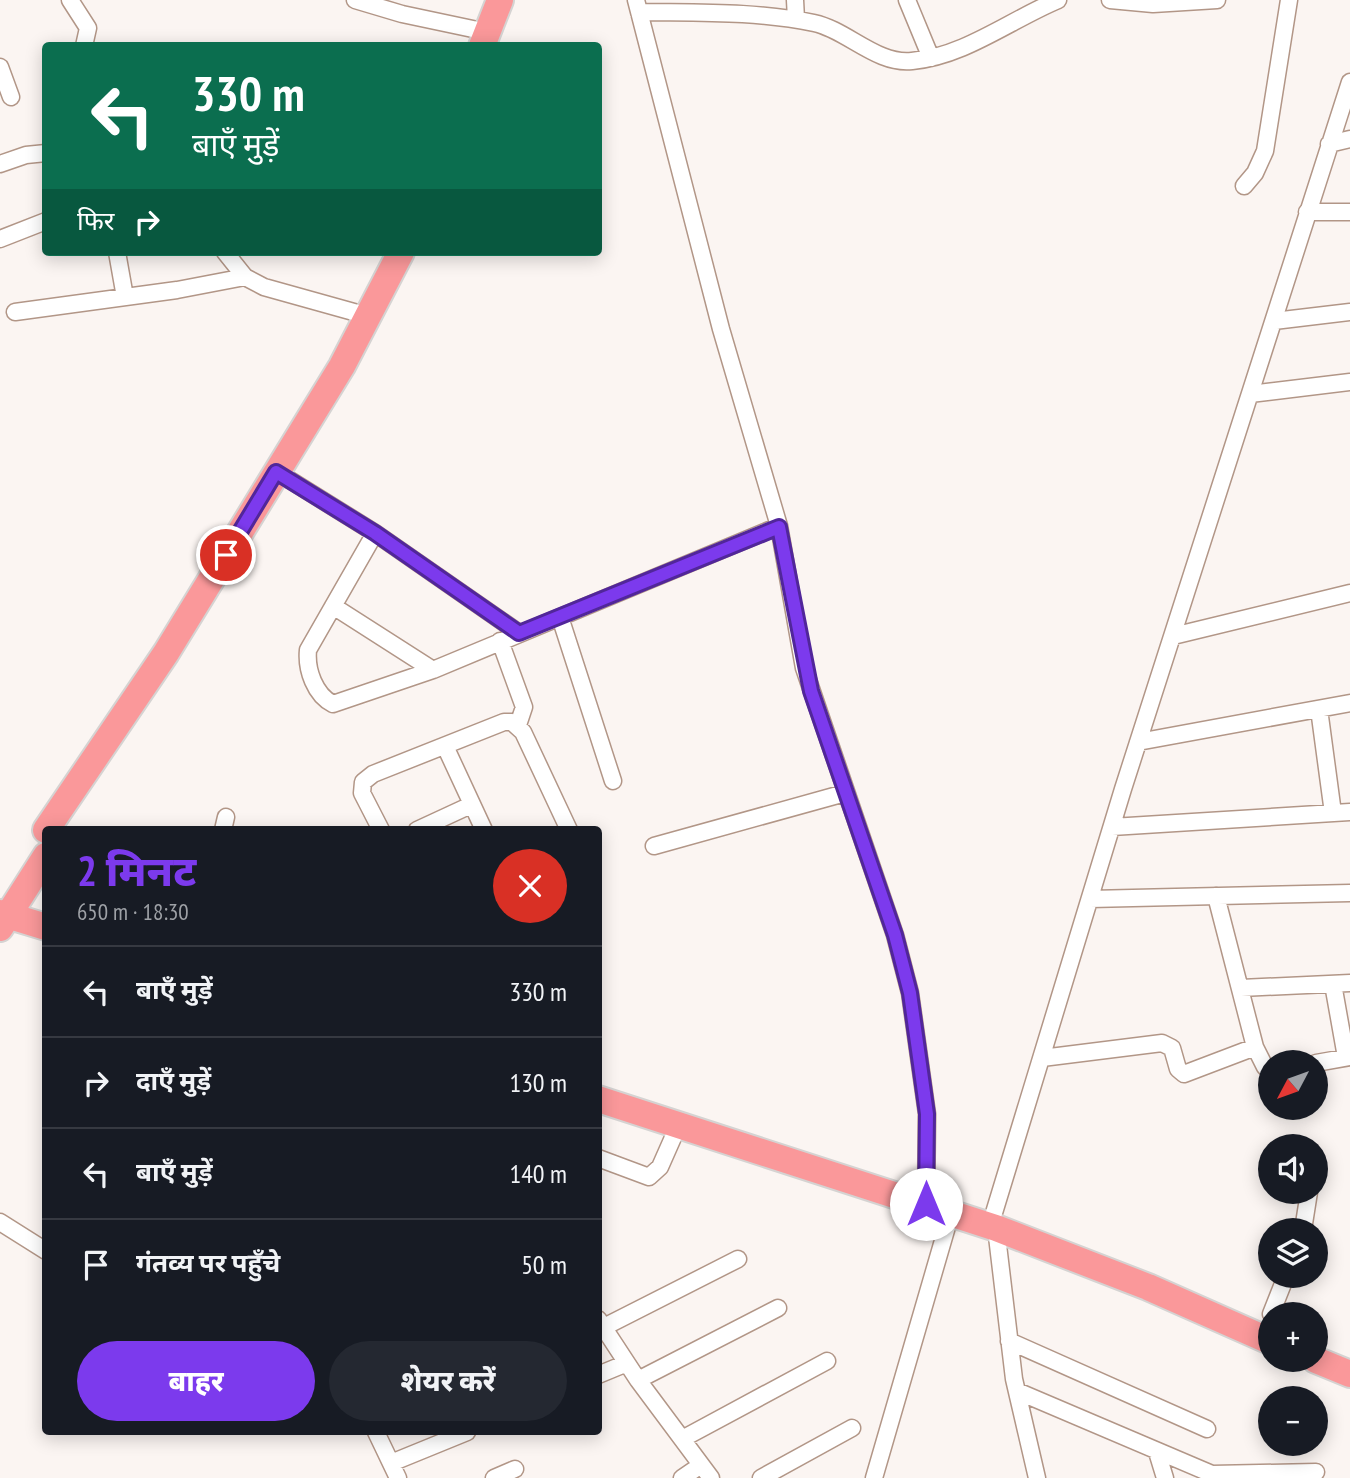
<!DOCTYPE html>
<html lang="hi">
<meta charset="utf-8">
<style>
body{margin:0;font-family:"PT Sans Narrow","Noto Sans Devanagari",sans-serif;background:#242831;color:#f1f3f6;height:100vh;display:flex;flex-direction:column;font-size:26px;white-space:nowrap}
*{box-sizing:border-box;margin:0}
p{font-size:23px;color:#9ea1a6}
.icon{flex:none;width:38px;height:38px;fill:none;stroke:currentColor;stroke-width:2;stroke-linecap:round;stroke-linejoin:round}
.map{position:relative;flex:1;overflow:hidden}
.drawer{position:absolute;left:42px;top:826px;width:560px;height:609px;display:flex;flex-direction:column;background:#171b24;border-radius:7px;box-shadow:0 4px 18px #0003}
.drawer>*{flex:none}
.banner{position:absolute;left:42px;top:42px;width:560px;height:214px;border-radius:7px;box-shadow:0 4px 18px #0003;background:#0b6e4f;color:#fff;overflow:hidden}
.needle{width:46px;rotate:229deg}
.fabs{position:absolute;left:1258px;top:1050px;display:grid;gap:14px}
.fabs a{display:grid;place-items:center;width:70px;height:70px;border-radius:50%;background:#171b24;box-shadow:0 4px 18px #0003;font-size:35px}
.pin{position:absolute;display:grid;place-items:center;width:60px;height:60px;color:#fff;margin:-30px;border:4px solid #fff;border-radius:50%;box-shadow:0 2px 7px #0007}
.me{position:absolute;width:77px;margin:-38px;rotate:0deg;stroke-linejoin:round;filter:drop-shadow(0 0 5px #0008)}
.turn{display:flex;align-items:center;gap:24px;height:147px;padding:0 35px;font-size:32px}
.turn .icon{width:91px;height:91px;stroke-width:2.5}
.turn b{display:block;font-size:49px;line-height:60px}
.then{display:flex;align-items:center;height:66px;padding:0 35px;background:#0003;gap:14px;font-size:26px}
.round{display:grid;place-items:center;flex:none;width:74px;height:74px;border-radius:37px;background:#242831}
.overview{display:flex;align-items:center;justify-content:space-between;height:119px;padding:0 35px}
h1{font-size:42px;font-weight:800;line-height:52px;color:#7c3aed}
.action{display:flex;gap:14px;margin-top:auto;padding:14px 35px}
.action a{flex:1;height:80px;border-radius:42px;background:#7c3aed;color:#fff;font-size:28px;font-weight:800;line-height:80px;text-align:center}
.action a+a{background:#242831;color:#f1f3f6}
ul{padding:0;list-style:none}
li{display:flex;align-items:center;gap:21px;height:91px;padding:0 35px;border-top:2px solid #363941}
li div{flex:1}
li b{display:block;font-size:26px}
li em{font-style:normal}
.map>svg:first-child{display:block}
</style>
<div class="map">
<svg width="1350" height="1478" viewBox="0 0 1350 1478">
<rect width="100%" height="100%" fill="#fbf5f2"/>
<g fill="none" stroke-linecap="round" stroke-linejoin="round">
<defs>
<path id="minor" d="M70,0L88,28L84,46
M355,0L402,14L487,32
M636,0L721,329L779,526L804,668L895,935L910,993L927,1114L926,1204
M795,0L796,19
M907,0L931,58
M1110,0L1153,4L1217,0
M639,12C698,13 757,11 814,23C847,30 877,65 912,61C965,56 1010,20 1058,0
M0,67L11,97
M1329,144L1350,139
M0,164L26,155L46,153
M1244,186L1255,173L1265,151L1289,0
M1307,212H1350
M0,239L46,221
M117,252L125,297
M225,252L245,277L264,287L368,316
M15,312L177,290L245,277
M1274,321L1350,312
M1250,394L1350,382
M277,472L375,533L519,633
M375,533L308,650C306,670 315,695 333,704L433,670L779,526
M333,606L433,670
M560,617L613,781
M1173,636L1350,593
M500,641L524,707L518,725
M1319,709L1333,813
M1138,742L1350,703
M445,746L484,830
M1112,827L1350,812
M223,830L226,817
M381,830L362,793L363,782L373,774L504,722H512L523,732L569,830
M417,830L471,805
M654,846L845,793
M1216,896L1255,1047L1265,1067L1270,1070
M1090,899L1350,893
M1333,984L1346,1057
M1241,988L1350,983
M1042,1058L1162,1043L1172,1048L1178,1069L1184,1074L1255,1047
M1316,1063L1350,1057
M598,1158L649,1177L660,1167L679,1124
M0,1222L46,1251
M990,1226L1123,789L1350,82
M996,1228L1014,1379L1037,1478
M1303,1230L1309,1192
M1271,1314L1286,1276
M598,1319L638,1380L711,1478
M604,1327L738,1259
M1009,1341L1207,1429
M598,1375L627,1363
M638,1380L778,1308
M1017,1391L1212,1474L1316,1472
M376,1432L398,1478
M682,1439L827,1361
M1157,1452L1165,1478
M391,1463L467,1432
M494,1478L515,1469
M682,1478L701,1465
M761,1478L852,1428
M874,1478L951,1213"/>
<path id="trunk" d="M482,46L500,0
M46,830L166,653L342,366L401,252
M0,913L46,927
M0,928L46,856
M598,1099L996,1228L1148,1287L1270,1341
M1316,1360L1350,1374"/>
</defs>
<!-- minor casing -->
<use href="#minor" stroke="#b29687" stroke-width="19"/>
<!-- trunk casing -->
<use href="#trunk" stroke="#d5d3d2" stroke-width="30"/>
<!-- minor -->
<use href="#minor" stroke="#fff" stroke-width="16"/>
<!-- trunk -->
<use href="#trunk" stroke="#fa989a" stroke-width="26"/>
</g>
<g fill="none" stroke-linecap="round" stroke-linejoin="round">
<defs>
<path id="route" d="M226,555L276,472L375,533L519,633L779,527L811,691L895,935L910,993L927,1114L926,1204"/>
</defs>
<!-- route casing -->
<use href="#route" stroke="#51269a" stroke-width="18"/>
<!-- route -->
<use href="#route" stroke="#7c3aed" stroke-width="12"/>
</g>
</svg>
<div class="fabs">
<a><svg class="needle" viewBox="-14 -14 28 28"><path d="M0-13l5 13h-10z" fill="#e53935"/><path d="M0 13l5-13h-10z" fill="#9ea1a6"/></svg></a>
<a><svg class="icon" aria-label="sound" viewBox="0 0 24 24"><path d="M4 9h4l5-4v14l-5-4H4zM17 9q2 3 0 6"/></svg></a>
<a><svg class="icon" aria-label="layers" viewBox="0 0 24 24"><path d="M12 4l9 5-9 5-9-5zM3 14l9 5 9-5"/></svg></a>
<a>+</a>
<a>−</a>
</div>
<div class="pin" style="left:226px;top:555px;background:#d93025"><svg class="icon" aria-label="arrive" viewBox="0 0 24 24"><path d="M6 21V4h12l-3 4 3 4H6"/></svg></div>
<svg class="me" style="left:926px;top:1204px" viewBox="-20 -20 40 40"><circle r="19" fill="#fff"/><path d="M0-13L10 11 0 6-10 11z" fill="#7c3aed"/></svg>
<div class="banner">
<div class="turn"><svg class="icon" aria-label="left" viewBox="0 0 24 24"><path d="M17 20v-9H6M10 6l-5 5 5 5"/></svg><div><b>330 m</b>बाएँ मुड़ें</div></div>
<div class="then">फिर<svg class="icon" aria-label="right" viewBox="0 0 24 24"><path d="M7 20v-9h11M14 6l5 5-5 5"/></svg></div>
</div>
<section class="drawer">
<div class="overview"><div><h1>2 मिनट</h1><p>650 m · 18:30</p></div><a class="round" style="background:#d93025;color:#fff"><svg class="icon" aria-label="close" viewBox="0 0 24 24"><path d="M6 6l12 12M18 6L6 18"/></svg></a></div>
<ul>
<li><svg class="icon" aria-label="left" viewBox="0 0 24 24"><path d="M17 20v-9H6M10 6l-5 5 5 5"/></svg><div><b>बाएँ मुड़ें</b></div><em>330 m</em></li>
<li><svg class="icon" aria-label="right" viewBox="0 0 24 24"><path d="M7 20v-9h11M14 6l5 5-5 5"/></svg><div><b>दाएँ मुड़ें</b></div><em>130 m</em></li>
<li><svg class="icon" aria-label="left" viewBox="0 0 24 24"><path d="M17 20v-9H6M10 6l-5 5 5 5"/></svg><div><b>बाएँ मुड़ें</b></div><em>140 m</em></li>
<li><svg class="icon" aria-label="arrive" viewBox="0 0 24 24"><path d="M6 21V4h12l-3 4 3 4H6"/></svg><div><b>गंतव्य पर पहुँचे</b></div><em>50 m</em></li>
</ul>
<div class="action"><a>बाहर</a><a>शेयर करें</a></div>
</section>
</div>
